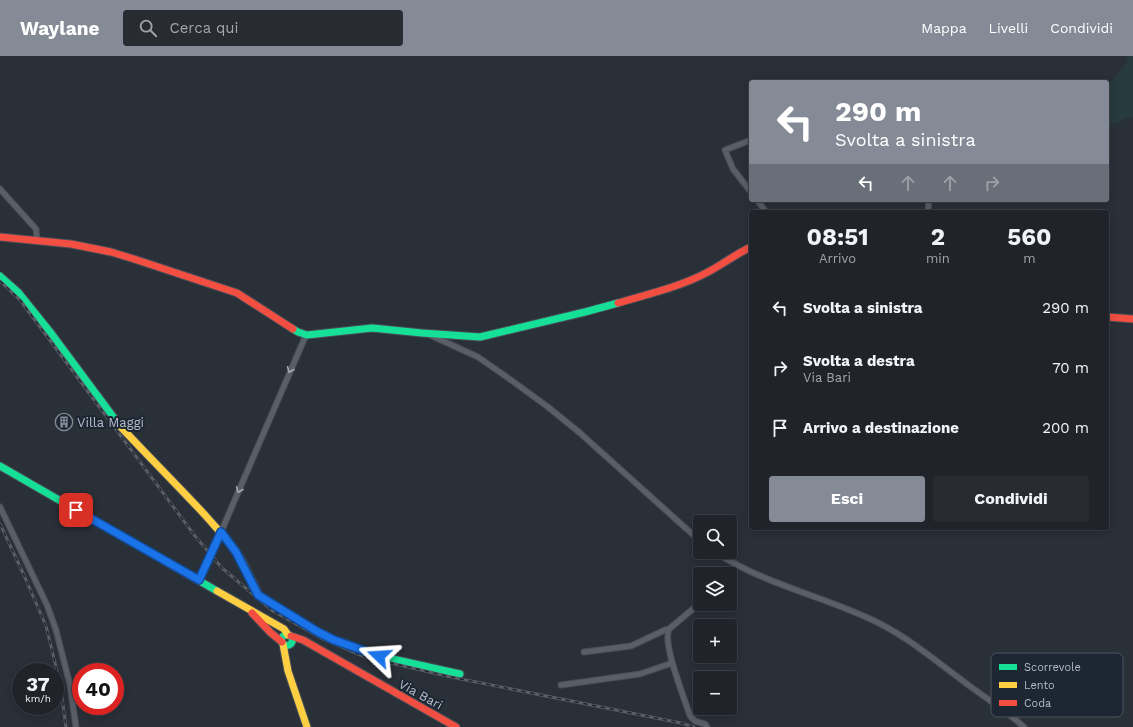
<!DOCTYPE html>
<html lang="it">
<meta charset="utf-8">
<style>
body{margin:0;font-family:"Work Sans",sans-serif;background:#282c32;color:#f1f3f6;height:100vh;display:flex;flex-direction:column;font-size:15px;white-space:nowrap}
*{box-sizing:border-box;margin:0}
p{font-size:13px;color:#a2a4a8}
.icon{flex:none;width:22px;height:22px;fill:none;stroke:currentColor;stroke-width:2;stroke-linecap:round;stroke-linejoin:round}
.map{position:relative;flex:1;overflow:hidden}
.details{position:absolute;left:749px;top:154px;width:360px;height:320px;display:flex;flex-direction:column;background:#20242a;border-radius:4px;box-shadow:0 2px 10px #0003,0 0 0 1px #3d4147}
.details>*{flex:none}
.guide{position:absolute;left:749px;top:24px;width:360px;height:122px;border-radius:4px;box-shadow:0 2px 10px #0003,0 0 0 1px #3d4147;background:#848b96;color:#fff;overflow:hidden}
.buttons{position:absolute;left:693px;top:459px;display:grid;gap:8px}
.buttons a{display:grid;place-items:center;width:44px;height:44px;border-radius:4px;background:#20242a;box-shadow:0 2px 10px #0003,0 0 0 1px #3d4147;font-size:20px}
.speed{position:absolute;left:12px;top:607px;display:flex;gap:8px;font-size:20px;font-weight:700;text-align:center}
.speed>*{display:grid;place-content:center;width:52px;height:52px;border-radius:50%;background:#20242a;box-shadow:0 2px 10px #0003,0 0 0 1px #3d4147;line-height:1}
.speed small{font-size:10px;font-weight:400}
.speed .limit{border:6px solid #d22;background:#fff;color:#111}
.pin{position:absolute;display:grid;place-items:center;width:34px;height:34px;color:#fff;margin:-17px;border-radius:8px;box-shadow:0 2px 6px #0006}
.me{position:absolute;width:44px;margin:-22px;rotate:290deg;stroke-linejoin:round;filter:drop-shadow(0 0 3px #0008)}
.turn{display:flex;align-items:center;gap:14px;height:84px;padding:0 20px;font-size:18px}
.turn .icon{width:52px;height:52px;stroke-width:2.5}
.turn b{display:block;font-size:28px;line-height:34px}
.lanes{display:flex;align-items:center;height:38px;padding:0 20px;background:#0003;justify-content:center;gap:20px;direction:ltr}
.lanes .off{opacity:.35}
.eta{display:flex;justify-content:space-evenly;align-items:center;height:68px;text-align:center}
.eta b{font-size:24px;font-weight:700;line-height:28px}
.cta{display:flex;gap:8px;margin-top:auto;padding:8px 20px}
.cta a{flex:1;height:46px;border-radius:4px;background:#848b96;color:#fff;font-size:16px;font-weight:700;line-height:46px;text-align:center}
.cta a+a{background:#282c32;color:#f1f3f6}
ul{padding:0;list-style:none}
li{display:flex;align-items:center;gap:12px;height:60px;padding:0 20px}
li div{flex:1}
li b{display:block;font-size:15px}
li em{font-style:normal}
header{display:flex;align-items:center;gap:24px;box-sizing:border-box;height:56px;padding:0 20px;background:#848b96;color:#fff}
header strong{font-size:19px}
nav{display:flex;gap:22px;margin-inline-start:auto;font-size:14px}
.search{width:280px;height:36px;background:#282c32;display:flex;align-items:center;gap:10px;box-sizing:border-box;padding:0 14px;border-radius:4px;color:#a2a4a8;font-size:15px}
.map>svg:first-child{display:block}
</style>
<header>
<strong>Waylane</strong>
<div class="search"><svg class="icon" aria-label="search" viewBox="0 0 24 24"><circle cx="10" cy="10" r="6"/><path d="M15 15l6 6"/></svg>Cerca qui</div>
<nav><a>Mappa</a><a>Livelli</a><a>Condividi</a></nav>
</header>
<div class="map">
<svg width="1133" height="671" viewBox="0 0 1133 671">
<rect width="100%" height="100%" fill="#2a3038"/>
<!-- green -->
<path fill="#273a3e" d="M1126,0H1133V61H1129L1107,71V30L1128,6Z"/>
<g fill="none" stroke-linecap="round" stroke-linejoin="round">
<defs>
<path id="street" d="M751,84L725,94L733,113L751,136
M0,133L36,173L37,184
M757,144L766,156
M928,156L929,144
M430,279L478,301L511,324L548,351L580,377L700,485
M0,451L47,549L56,574L70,629L76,671
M715,496C760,526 818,539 868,562C903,577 933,603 963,625C984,641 1005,654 1024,671
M730,520L736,508
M199,524L221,476L306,279
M700,547L669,573C662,588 685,643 690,660L695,665L705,668L707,671
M584,596L631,590L665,574L669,573
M561,629L640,618L672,607"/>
<path id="fast" d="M0,220L18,236L51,277L120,370
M293,273L298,276L307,279L372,272L422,277L480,281L585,256L618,247
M0,410L217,535
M281.5 584a5.5 5.5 0 1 1 11 0a5.5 5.5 0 1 1-11 0Z
M369,597L379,600L460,618"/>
<path id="slow" d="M120,370C148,400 177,429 205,459C218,474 233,489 243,507
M217,535L284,573L288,579
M283,588L288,615L307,671"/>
<path id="jam" d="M0,181L71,188L111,196L134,203L237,237L293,273
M618,247C648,238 680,231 708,216C723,208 736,198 751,191
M1107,261L1133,263
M243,507L259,539L289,559L318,576L334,584L369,597
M252,557L270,576L282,586
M291,580L303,584L456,671"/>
</defs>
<!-- street casing -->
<use href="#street" stroke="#484c55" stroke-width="7"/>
<!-- fast casing -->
<use href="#fast" stroke="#484c55" stroke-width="9"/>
<!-- slow casing -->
<use href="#slow" stroke="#484c55" stroke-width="9"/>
<!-- jam casing -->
<use href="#jam" stroke="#484c55" stroke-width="9"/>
<!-- street -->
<use href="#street" stroke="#5a5e66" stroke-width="5"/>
<!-- fast -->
<use href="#fast" stroke="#16e098" stroke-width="7"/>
<!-- slow -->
<use href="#slow" stroke="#ffcf43" stroke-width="7"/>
<!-- jam -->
<use href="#jam" stroke="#f24e42" stroke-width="7"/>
<defs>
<path id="rail" d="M0,225L20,244L195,480L222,512L273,555L321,582L365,601L451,621L681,667L694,671
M0,468L23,517L46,570L60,627L66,671"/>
</defs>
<!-- rail casing -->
<use href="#rail" stroke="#595d64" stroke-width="3"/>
<!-- rail -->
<use href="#rail" stroke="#1d2633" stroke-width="1.5" stroke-dasharray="4.5" stroke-linecap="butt"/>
</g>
<!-- one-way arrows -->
<defs><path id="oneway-chevron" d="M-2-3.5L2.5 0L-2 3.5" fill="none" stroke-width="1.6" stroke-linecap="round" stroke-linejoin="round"/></defs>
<g stroke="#a2a9b5">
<use href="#oneway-chevron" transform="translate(290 314) rotate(113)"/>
<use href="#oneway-chevron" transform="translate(239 434) rotate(113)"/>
</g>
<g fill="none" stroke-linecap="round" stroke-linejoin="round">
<defs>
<path id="route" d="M76,454L199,524L221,476L236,496L258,539L318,576L334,584L379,600"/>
</defs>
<!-- route casing -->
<use href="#route" stroke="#114b97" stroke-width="10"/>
<!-- route -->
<use href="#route" stroke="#1a73e8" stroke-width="7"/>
</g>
<!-- icons -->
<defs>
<symbol id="building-ring" viewBox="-11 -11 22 22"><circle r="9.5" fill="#1d2633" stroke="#848b96" stroke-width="1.5"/><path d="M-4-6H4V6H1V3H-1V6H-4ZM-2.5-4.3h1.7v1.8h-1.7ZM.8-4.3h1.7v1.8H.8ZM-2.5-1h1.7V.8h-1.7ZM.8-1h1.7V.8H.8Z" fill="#848b96"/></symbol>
</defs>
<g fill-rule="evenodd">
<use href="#building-ring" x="54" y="356" width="20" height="20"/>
</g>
<g text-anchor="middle" stroke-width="4" stroke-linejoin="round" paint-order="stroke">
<!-- poi labels -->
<g font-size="13" fill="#b4bcc9" stroke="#1d2633" text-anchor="start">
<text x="77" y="371">Villa Maggi</text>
</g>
<!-- street labels -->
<g font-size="13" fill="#b4bcc9" stroke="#1d2633">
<text transform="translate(421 638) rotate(29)" y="5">Via Bari</text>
</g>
</g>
<!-- legend -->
<rect x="991" y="597" width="132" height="64" rx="6" fill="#1d2633" stroke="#4a5360" stroke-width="1"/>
<rect x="999" y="608" width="18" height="6" fill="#16e098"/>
<rect x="999" y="626" width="18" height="6" fill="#ffcf43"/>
<rect x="999" y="644" width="18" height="6" fill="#f24e42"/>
<g font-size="11" fill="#b4bcc9">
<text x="1024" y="615">Scorrevole</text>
<text x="1024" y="633">Lento</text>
<text x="1024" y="651">Coda</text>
</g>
</svg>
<div class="buttons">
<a><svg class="icon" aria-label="search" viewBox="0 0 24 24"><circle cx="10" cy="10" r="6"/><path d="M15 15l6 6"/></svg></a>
<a><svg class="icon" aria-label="layers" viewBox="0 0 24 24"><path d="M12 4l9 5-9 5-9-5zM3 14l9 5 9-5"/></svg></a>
<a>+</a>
<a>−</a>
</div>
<div class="speed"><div>37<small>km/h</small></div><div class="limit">40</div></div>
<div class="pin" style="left:76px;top:454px;background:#d93025"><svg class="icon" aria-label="arrive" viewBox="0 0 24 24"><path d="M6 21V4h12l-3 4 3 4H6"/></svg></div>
<svg class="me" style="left:379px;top:600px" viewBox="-20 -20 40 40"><path d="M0-17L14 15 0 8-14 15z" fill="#1a73e8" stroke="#fff" stroke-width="4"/></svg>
<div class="guide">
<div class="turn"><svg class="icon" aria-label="left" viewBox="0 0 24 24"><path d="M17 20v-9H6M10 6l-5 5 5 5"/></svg><div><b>290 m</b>Svolta a sinistra</div></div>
<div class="lanes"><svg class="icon" aria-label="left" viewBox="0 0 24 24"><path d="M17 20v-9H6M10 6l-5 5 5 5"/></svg><svg class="icon off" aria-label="ahead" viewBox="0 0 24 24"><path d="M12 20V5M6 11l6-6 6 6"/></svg><svg class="icon off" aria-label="ahead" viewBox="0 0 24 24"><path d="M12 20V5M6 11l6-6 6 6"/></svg><svg class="icon off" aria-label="right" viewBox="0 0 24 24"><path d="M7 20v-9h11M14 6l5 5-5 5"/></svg></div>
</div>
<section class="details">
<div class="eta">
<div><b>08:51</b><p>Arrivo</p></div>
<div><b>2</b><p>min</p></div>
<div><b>560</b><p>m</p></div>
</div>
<ul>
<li><svg class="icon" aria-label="left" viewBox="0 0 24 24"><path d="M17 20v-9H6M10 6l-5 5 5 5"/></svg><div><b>Svolta a sinistra</b></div><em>290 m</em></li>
<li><svg class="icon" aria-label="right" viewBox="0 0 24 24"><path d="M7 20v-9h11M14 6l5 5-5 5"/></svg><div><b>Svolta a destra</b><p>Via Bari</p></div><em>70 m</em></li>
<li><svg class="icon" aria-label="arrive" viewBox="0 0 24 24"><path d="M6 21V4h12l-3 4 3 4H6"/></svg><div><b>Arrivo a destinazione</b></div><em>200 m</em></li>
</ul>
<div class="cta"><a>Esci</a><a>Condividi</a></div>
</section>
</div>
